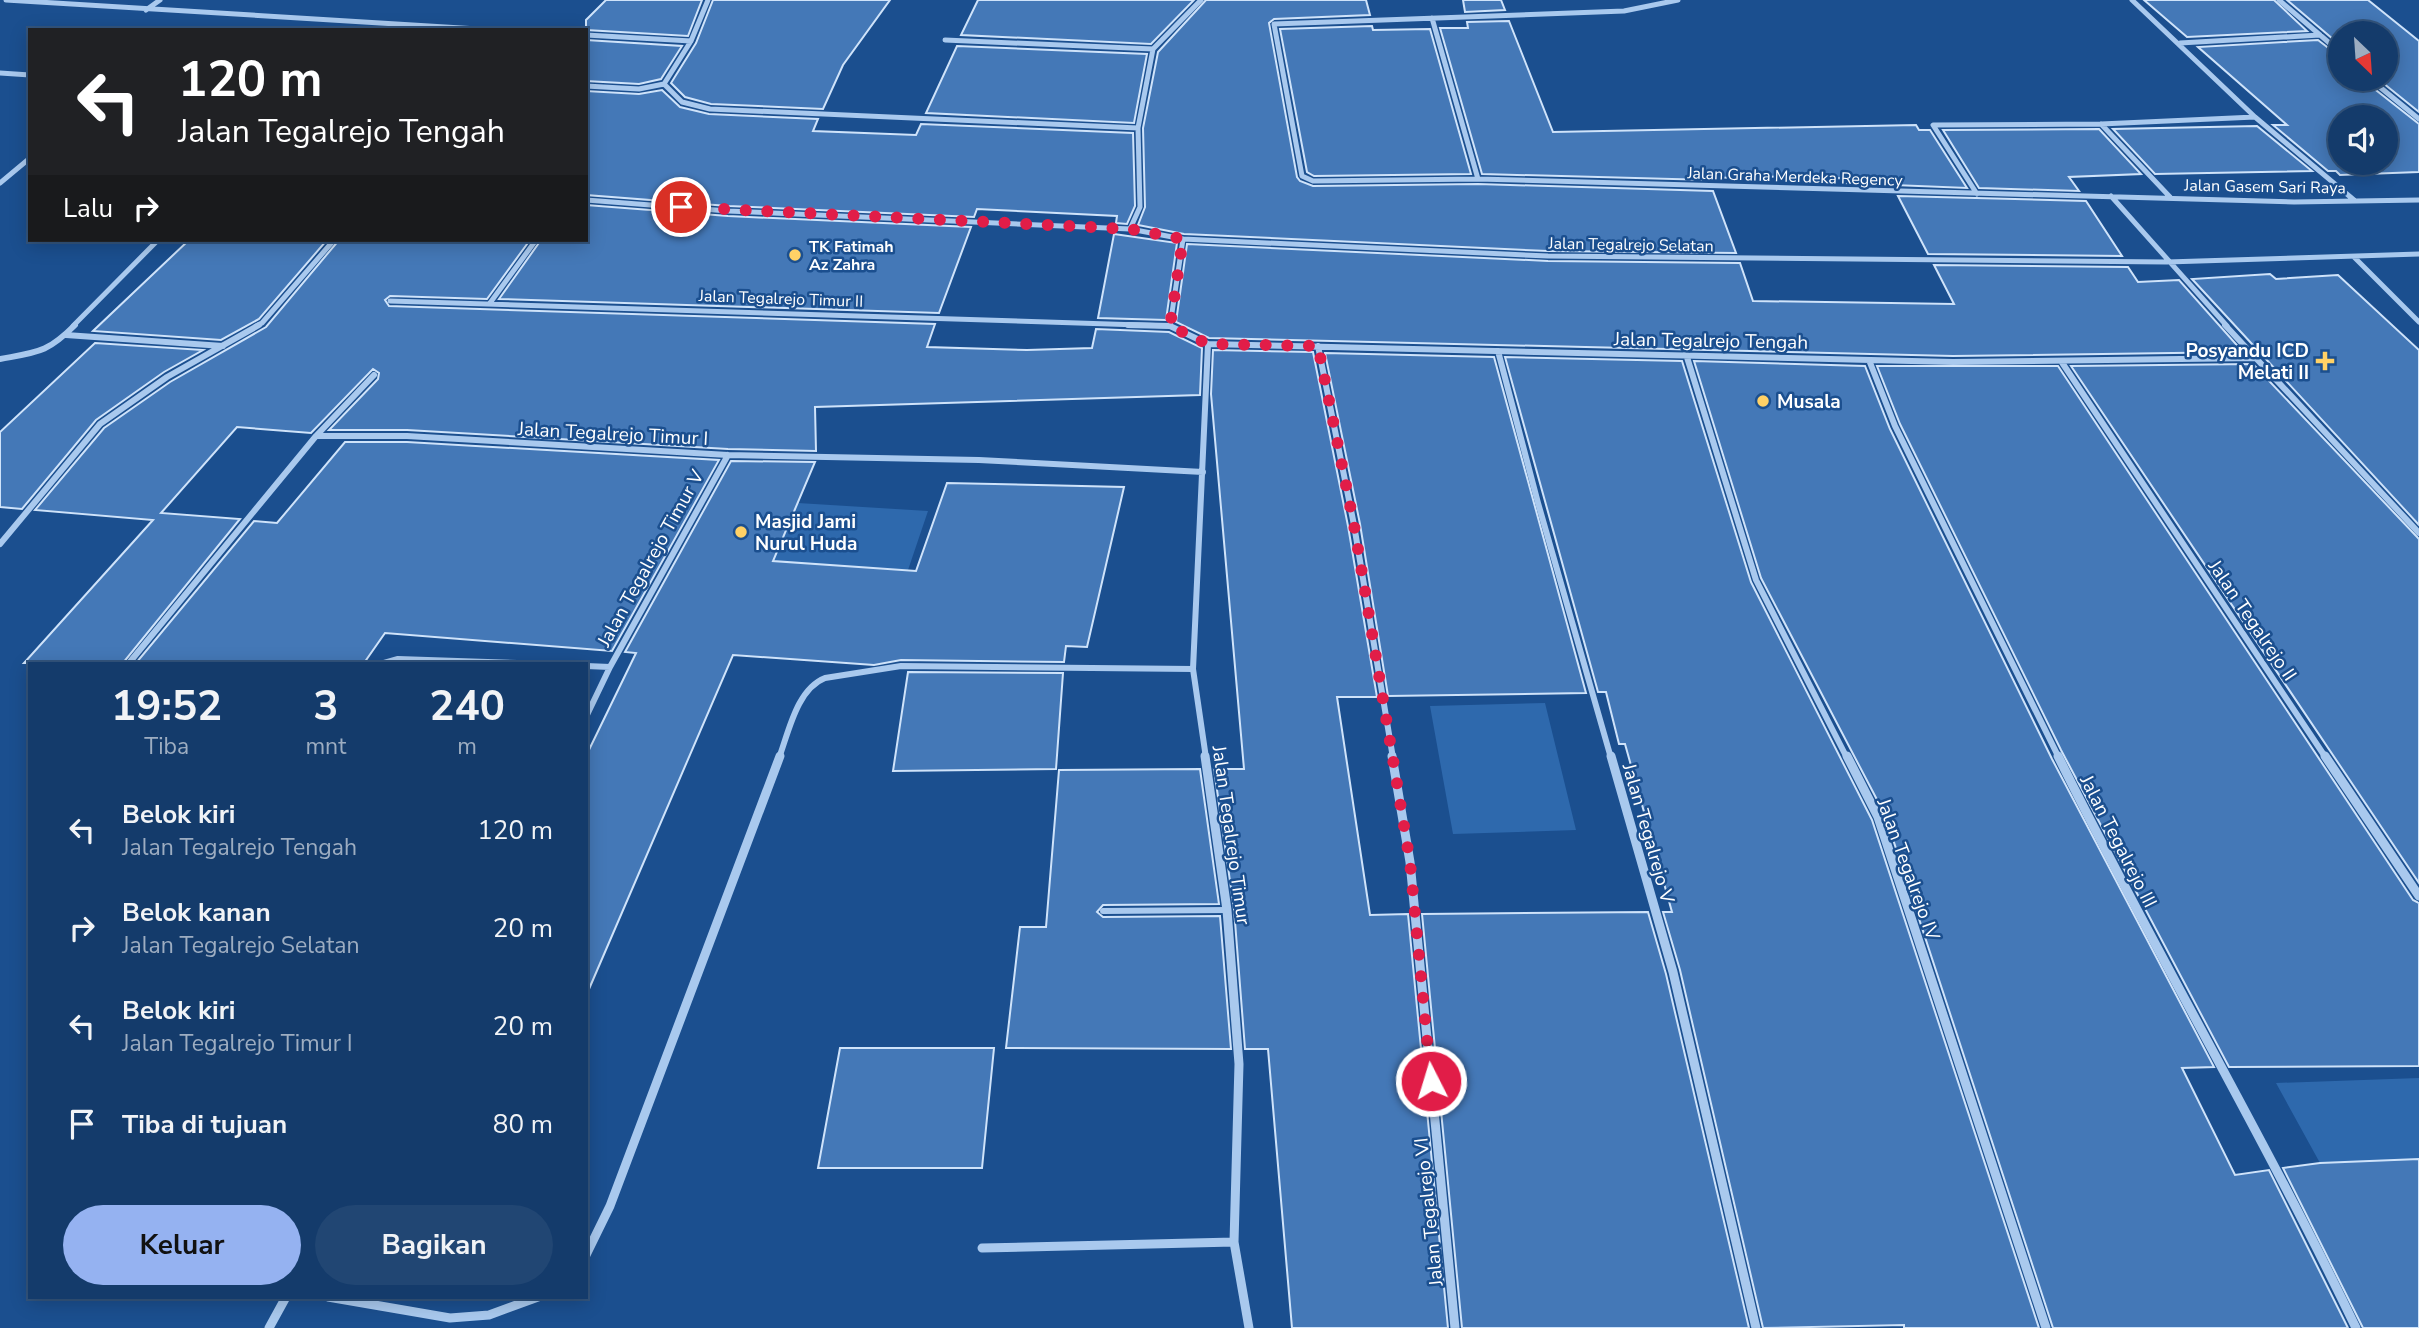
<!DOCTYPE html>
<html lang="id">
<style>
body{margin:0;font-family:"Nunito Sans",sans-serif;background:#214673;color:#f1f3f6;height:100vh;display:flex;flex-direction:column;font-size:26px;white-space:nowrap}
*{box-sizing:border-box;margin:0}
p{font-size:23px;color:#9dadc1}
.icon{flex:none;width:38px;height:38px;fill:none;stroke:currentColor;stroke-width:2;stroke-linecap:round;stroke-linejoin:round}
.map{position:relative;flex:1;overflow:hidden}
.panel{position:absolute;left:28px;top:662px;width:560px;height:637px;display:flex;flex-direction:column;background:#143b6b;border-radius:0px;box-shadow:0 4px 18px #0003,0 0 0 2px #33557e}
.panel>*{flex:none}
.hud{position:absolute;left:28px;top:28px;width:560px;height:214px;border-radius:0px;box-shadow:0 4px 18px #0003,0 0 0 2px #33557e;background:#202124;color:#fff;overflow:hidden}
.needle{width:46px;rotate:155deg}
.fabs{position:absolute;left:2328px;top:21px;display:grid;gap:14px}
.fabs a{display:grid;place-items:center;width:70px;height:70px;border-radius:50%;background:#143b6b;box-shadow:0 4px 18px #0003,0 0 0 2px #33557e;font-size:35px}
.pin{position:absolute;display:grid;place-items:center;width:60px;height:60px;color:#fff;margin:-30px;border:4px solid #fff;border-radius:50%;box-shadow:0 2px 7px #0007}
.me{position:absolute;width:77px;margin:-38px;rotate:355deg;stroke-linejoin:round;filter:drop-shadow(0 0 5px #0008)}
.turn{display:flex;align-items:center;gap:24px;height:147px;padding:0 35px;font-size:32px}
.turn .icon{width:91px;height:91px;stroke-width:2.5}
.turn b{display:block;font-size:49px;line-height:60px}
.then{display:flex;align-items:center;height:66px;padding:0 35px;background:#0003;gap:14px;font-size:26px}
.eta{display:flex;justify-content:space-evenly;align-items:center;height:119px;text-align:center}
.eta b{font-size:42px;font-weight:700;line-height:49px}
.primary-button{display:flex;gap:14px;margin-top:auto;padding:14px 35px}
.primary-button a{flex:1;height:80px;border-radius:42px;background:#95b2f1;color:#111;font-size:28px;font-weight:700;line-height:80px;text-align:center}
.primary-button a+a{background:#214673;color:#f1f3f6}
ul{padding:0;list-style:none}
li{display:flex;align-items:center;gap:21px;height:98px;padding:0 35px}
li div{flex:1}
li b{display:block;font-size:26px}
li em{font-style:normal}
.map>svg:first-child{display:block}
</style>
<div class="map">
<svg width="2419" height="1328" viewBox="0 0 2419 1328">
<rect width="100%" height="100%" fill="#1b4f8f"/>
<!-- green -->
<path fill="#2e69ad" d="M798,503L928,511L908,570L773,561Z
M1545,703L1576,830L1453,834L1430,706Z
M2419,1078V1159L2320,1163L2276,1083Z"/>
<!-- building -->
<path fill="#4478b7" stroke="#cfe3fa" stroke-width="2" fill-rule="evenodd" d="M606,0H702L688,36L586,30V20Z
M713,0H890L843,65L823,109L711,104L685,97L671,83L696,43Z
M978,0H1194L1151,44L961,35Z
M1206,0H1366L1370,15L1274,19L1269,23L1297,177L1300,181L1313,186L1478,184L1713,191L1736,253L1548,251L1184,234L1138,225L1145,207L1143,128L1158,52Z
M1463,0H1501L1505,10L1465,12Z
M2144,0H2274L2307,31L2187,37Z
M2287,0H2368L2419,41V112L2378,79H2385V33H2340V45Z
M1509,21L1553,132L1916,125L1919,130H1930L1967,188L1844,183L1841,178L1804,179L1802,176L1708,178L1709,180L1482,174L1440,28H1468L1467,22Z
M1372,26L1373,30L1430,29L1471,174L1314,176L1307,172L1280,29Z
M586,40L682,46L661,79L639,84L586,81Z
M2318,40L2340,57V79H2365L2367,83L2419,124V172L2340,175L2336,171H2328L2273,125H2287L2198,47ZM2340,117H2385V163H2340Z
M957,46L1147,54L1134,123L926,113Z
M662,90L680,107L709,114L818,119L813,131L916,135L921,124L1133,133L1135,206L1127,224L1116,223L1117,216L977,209L974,217L728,206L586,195V91L639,94Z
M2257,126L2312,171L2155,174L2113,129Z
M2099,129L2141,174L2069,177L2079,191L1979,188L1943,130Z
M1898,196L2086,201L2122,256L1928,254Z
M586,205L728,216L971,227L939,313L499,299L541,240H586Z
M1114,234L1177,243L1166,320L1098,318Z
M189,240H327L259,319L221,340L93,331Z
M339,240H530L487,299L390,296L385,300L389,306L935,324L927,347L1027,350L1092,348L1096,329L1169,332L1202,348L1200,395L815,407L816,451L728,449L407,430H329L378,379L379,373L373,369L311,433L237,427L161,513L240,519L123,663H24L153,520L35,510L104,428L170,382L266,327Z
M1187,244L1548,261L1740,263L1753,301L1954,304L1934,265L2128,267L2138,282L2179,280L2243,352L1953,356L1209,338L1176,322Z
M2270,274L2276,279L2338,275L2419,350V525L2192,279Z
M95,343L203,350L164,372L96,420L22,509L0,507V432Z
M1213,350L1313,352L1348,526L1377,697H1337L1370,915L1408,914L1448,1328H1292L1268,1049H1245L1234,909L1214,769H1244L1211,394Z
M1325,353L1494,357L1586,693L1388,696L1360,524Z
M1505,357L1682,361L1751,582L1872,820L2039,1328H1904V1325L1763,1328L1680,970L1663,912H1672L1625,744H1619L1606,692H1598Z
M1694,361L1865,366L1890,429L2052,759L2214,1067L2182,1068L2235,1175L2269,1170L2348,1328H2053L1885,815L1761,578Z
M2253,364L2419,539V883L2071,366Z
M1877,366H2058L2413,900L2419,903V1066L2229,1067L2061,750L1900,424Z
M345,442H407L719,460L612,651L385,633L364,663H136L254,521L277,523Z
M731,461L815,462L773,561L916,571L947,483L1124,487L1087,647L1066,646L1064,662L901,660L874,665L733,655L586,996V756L636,653L625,652Z
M908,672L1063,673L1056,769L893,771Z
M1200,769L1219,904L1103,905L1097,912L1103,917L1220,916L1231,1049L1006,1048L1020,927H1046L1059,770Z
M1648,912L1666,974L1749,1328H1462L1422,914Z
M840,1048H994L982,1168H818Z
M2419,1159V1328H2363L2283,1168L2320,1163Z"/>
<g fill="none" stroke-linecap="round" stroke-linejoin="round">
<!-- lane -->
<path stroke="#a9c9ee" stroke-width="6" d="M1103,911L1227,910"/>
<!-- street-far2 -->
<path stroke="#a9c9ee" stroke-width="5" d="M6,0L494,30
M1678,0L1624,11L1274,24L1302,176L1313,181L1478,179L2294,202L2419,200
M2132,0L2255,117L2354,200
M2279,0L2340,52
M146,10L160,0
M1432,18L1478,179
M586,35L691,41
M945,40L1153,49
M2180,43L2320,35
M0,73L30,75
M2370,79L2419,119
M664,84L691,41L708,0
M586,86L639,89L664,84L682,102L710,109L1138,128
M2101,124L2170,197
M0,183L30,158
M1977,194L1933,125L2101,124L2255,117
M2111,196L2227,326
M586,200L728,211L1130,229L1183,239
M1130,229L1140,207L1138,128L1153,49L1201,0
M2354,257L2419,322
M390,301L1171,326
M490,303L536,240
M73,326L158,240
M256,326L262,323L334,240
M1170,326L1183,239L1548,256L2167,262L2419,254"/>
<!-- street-far1 -->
<path stroke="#a9c9ee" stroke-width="6" d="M1128,325L1170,326L1208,344L1953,362L2255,358
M2225,325L2419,533
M66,335L223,346
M1318,346L1354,525L1393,758
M1498,351L1538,503L1611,758
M1686,354L1756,580L1847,758
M0,359C38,352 47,353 75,325
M1869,360L1895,426L2059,758
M2061,361L2326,758
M316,436L374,375
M0,544L100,424L167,377L259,325
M129,663L316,436H407L728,455L979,460L1203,472
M384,663L398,659L517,663
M586,666L610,667
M586,717L610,667L728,455
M779,758C789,731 797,689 825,678L901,666L1193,669
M1206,758L1193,669L1208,344"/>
<!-- street -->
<path stroke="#a9c9ee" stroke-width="9" d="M1205,756L1227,910L1239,1064L1234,1242L1249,1328
M1392,756L1410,862L1455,1328
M1611,756L1673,972L1756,1328
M1847,756L1878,817L2046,1328
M2058,756C2153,949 2263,1134 2356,1328
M2325,756L2419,896
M982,1248L1234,1242
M586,1255L610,1206L780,756
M328,1297L450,1318L489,1315L538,1297
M269,1328L286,1297"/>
</g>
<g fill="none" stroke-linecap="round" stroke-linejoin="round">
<!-- route -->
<path stroke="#e11d48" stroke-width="12" stroke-dasharray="0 21.6" d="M681,207L1130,229L1183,239L1170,326L1208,344L1318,346L1354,525L1410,862L1431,1081"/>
</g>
<!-- markers -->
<g fill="#ffd166" stroke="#1b4f8f" stroke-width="2.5">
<circle cx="795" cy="255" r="7"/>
<path d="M2321.5 350.5h7v7h7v7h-7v7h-7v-7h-7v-7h7z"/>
<circle cx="1763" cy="401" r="7"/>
<circle cx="741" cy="532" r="7"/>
</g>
<g text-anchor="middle" stroke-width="5" stroke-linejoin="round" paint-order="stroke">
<!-- far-street labels -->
<g font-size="16" fill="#fff" stroke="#1b4f8f">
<text transform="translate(1795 176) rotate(2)" y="6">Jalan Graha Merdeka Regency</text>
<text transform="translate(2265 186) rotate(1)" y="6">Jalan Gasem Sari Raya</text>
<text transform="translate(1631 244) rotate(1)" y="6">Jalan Tegalrejo Selatan</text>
<text transform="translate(781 298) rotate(2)" y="6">Jalan Tegalrejo Timur II</text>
</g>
<!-- far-poi labels -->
<g font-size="16" font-weight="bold" fill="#fff" stroke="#1b4f8f" text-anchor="start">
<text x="809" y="252">TK Fatimah<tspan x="809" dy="18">Az Zahra</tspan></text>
</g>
<!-- street labels -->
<g font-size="19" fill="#fff" stroke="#1b4f8f">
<text transform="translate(1711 340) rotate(1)" y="7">Jalan Tegalrejo Tengah</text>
<text transform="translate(613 433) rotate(3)" y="7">Jalan Tegalrejo Timur I</text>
<text transform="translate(650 558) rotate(-61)" y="7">Jalan Tegalrejo Timur V</text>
<text transform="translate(2253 620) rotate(56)" y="7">Jalan Tegalrejo II</text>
<text transform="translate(1649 833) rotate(74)" y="7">Jalan Tegalrejo V</text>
<text transform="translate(1232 835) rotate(82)" y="7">Jalan Tegalrejo Timur</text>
<text transform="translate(2119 841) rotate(63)" y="7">Jalan Tegalrejo III</text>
<text transform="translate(1909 869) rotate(70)" y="7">Jalan Tegalrejo IV</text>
<text transform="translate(1428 1212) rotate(-96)" y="7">Jalan Tegalrejo VI</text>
</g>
<!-- poi labels -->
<g font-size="19" font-weight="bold" fill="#fff" stroke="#1b4f8f" text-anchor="start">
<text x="2309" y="357" text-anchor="end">Posyandu ICD<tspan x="2309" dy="22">Melati II</tspan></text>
<text x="1777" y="408">Musala</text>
<text x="755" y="528">Masjid Jami<tspan x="755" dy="22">Nurul Huda</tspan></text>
</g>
</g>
</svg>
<div class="fabs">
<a><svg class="needle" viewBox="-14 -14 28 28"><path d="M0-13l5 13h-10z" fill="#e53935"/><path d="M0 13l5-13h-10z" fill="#9dadc1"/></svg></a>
<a><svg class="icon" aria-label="sound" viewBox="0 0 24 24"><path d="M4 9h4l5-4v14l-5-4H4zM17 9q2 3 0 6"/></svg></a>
</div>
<div class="pin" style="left:681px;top:207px;background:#d93025"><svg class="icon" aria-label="arrive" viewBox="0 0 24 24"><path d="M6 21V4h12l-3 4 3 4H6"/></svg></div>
<svg class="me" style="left:1431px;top:1081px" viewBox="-20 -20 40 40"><circle r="17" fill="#e11d48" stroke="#fff" stroke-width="3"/><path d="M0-11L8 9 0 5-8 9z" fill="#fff"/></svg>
<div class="hud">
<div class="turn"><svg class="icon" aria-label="left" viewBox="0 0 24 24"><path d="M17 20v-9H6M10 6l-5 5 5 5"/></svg><div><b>120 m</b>Jalan Tegalrejo Tengah</div></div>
<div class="then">Lalu<svg class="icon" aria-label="right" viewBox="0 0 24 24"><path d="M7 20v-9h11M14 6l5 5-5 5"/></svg></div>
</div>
<section class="panel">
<div class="eta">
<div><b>19:52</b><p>Tiba</p></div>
<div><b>3</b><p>mnt</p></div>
<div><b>240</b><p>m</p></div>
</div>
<ul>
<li><svg class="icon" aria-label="left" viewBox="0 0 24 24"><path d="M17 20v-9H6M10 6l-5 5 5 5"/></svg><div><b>Belok kiri</b><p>Jalan Tegalrejo Tengah</p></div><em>120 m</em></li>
<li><svg class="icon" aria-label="right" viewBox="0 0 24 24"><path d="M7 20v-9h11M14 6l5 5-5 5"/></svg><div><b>Belok kanan</b><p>Jalan Tegalrejo Selatan</p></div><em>20 m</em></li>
<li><svg class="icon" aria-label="left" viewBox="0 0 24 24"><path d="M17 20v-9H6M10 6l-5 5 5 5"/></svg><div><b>Belok kiri</b><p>Jalan Tegalrejo Timur I</p></div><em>20 m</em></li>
<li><svg class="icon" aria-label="arrive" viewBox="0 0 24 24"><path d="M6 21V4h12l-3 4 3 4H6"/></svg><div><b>Tiba di tujuan</b></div><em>80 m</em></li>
</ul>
<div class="primary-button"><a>Keluar</a><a>Bagikan</a></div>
</section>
</div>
